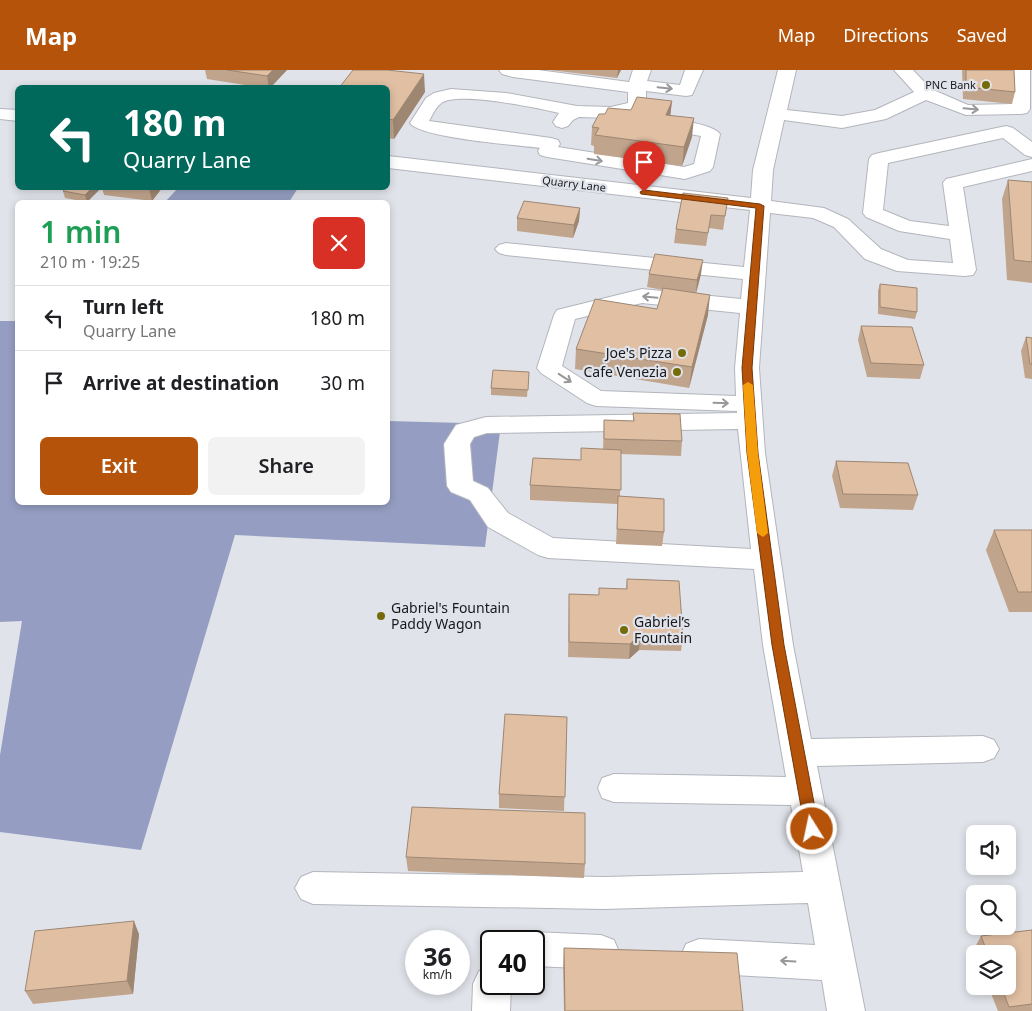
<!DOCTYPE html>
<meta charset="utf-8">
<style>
body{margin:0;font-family:"Noto Sans",sans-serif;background:#f2f2f2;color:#202124;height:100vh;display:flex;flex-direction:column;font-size:19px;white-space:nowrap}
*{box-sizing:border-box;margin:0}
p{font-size:16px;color:#757577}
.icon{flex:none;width:28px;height:28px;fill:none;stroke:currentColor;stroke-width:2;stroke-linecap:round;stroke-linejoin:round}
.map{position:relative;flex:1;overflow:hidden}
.details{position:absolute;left:15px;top:130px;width:375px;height:305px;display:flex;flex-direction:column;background:#fff;border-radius:8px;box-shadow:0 2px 8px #0003}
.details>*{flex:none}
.hud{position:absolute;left:15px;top:15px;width:375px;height:105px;border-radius:8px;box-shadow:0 2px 8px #0003;background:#00695c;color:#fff;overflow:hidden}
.tools{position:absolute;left:966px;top:755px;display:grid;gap:10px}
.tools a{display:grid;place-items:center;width:50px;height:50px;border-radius:8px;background:#fff;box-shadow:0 2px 8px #0003;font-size:25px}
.speed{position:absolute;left:405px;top:860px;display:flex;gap:10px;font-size:25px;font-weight:700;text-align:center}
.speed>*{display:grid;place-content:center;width:65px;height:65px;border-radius:50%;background:#fff;box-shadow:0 2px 8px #0003;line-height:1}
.speed small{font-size:12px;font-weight:400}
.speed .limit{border:2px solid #111;border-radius:8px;background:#fff;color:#111}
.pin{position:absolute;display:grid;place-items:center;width:42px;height:42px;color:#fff;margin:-51px -21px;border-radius:50% 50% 50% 0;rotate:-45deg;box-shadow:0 0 5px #0007}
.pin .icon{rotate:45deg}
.me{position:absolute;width:55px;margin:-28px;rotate:350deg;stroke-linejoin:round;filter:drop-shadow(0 0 4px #0008)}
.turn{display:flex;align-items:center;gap:18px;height:105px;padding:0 25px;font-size:22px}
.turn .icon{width:65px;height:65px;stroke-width:2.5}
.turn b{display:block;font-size:35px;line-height:42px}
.round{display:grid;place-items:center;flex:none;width:52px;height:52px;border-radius:8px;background:#f2f2f2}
.head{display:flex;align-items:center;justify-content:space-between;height:85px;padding:0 25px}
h1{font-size:30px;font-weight:600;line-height:38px;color:#1e9e55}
.button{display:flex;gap:10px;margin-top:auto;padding:10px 25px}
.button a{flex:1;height:58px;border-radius:8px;background:#b45309;color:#fff;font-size:20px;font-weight:600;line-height:58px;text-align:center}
.button a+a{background:#f2f2f2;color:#202124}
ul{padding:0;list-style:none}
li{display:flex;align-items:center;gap:15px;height:65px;padding:0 25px;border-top:1px solid #e0e0e0}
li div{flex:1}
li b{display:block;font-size:19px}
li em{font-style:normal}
header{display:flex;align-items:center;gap:30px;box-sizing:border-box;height:70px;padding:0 25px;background:#b45309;color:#fff}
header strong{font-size:24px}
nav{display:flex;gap:28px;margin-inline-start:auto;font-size:18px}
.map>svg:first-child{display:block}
</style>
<header>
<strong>Map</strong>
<nav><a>Map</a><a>Directions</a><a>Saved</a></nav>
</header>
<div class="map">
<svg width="1032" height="941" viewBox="0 0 1032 941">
<rect width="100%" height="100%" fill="#e1e3ea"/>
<!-- forest -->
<path fill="#959ec2" d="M178,118H298L289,132H165Z
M0,251H17L18,432H388V351L501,354L485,477L235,465L141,780L0,762V685L22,551L0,552Z"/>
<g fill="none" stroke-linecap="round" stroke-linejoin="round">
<defs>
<path id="minor" d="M499,0H538L629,12L633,0H651L647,11L680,15L685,0H703L692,25L686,26L646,21V36L643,40L611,48L579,47L573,50L568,56L562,58L556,56L553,52L559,43C537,38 462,22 443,32C436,36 433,44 429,51L551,68L558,70L560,74L558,77L684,97L694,94L701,66L661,59L659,55L661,51C673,48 713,54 720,64L713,97L710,101L685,109L547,87L540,85L538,81L540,78C517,75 420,68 410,53L426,28L434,23L451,19L506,23L577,36L611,37L628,33V22L513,7L502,4Z
M778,0H796L787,40L842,46L875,40L914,22L894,0H913L931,19L968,35L1012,34V0H1030V39L1027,43L1021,44L966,45L926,30L886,49L842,58L784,50L773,100L771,131L824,138L848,149L881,179L908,190L953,193L950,169L899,161L866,147L863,143L869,89L872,85L879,83L1006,56L1013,58L1032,72V87L1025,85L1003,68L888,93L883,140L910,151L949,156L943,113L946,109L1032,89V101L963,117L976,200L973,205L965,206L897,201L865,189L834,157L813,148L770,143L759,298L765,383L793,575L811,669L983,666L994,670L999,679L994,688L983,692L817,696L865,941H827L822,910L699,903L686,898L681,886L686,874L699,869L815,875L808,833L604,839L313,834L301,829L295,818L301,807L313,802L604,807L803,802L791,735L614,732L602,728L598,718L602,708L614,704L786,707L763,575L754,499L548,488L538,485L488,457L470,430L451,422L447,416L444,374L456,355L486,347L737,343V341L596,336L587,333L541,303L537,298L554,245L557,240L642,219L741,229L743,209L506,185L499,183L495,179L499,175L506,173L744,197L750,140L388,98V86L751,128L753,100ZM642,233L740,243L735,298L736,326L601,321L562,296L575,249ZM738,359L751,479L553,468L508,443L488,418L473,411L470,374L474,367L487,363Z
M0,39L18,40V51L0,49Z
M534,862L601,865L614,870L619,882L614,894L601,899L534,896V871H519L521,867Z
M491,896V914H511L510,941H472L473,914L479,901Z"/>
</defs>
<!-- minor casing -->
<use href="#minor" stroke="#b3b5bc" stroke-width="2"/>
<!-- minor -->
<use href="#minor" fill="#fff" fill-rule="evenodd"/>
</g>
<!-- wall -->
<path fill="#c1a48c" d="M205,0H287L270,18H264L207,9Z
M549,0H621L617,8Z
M962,0H1014L1015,22L1012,34L963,29Z
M388,18L425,22L394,69L388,68Z
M672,31L670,45L692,67L682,96L594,84V76L591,75L592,57L605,44L631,40Z
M1008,110L1032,112V213L1007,210L1002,129Z
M67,118H100V119L87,132L65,128L63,121Z
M102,118H162L152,131L104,125Z
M728,128L723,160L709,158L706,176L674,173L676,159Z
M580,138L579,151L573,168L517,161V148Z
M649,204H701L696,223L708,245L689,318L575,299L576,279L657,239L663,220L647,217Z
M880,214L917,242L915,249L878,244V221Z
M861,256L924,295L920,309L867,307L858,270Z
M1026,267L1032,268V309L1025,308L1021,281Z
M529,302L527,327L491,325V318Z
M633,343L682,371L681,386L621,384L620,426L664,462L662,476L616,474L618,434L530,430V415L603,379L604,350L633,351Z
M836,391L918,425L913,440L840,438L832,406Z
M994,460H1032V542H1009L986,480Z
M627,509L683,567L681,581L639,580L629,589L568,587L569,524L598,525L626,519Z
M567,647L564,741L499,738V724Z
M406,787L585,794L584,808L408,801Z
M1032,860V941H998L988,916H1008V884H976L974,879L981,866Z
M139,864L133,924L33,934L25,921Z
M564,878L743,941H564L563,897Z"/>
<!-- shaded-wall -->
<path fill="#9d8672" d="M273,0H287L270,18H269L267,6Z
M618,0H621L617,8Z
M424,4L425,22L394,69L393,50Z
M672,31L670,49L666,45Z
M694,48L692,67L682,96L684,77Z
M92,118H100V119L87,132L85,125Z
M149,118H162L152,131Z
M580,138L579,151L573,168L574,155Z
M703,190L701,204L696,224L697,210Z
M710,225L708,245L689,318L692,297Z
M640,565L639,580L629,589L630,574Z
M134,851L139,864L133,924L127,911Z"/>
<!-- building -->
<path fill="#e0bfa3" stroke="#9d8672" d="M227,0H273L267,6Z
M353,0H387L424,4L393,50L388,49V18H339Z
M966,0H1014L1015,22L966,17Z
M637,27L672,31L666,45L694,48L684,77L595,65L599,58L592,57L599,44H605L608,38L631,40Z
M1008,110L1032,112V192L1014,190Z
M67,118H92L85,125L63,121Z
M683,123L728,128L725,146L711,145L708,163L676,159Z
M524,131L580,138L574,155L517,148Z
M655,184L703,190L697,210L649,204Z
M880,214L917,218V242L880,237Z
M663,218L710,225L692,297L576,279L595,229L657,239Z
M861,256L912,257L924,295L871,293Z
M1026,267L1032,268V294H1030Z
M493,300L529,302L528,320L491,318Z
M633,343L680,344L682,371L604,369V350L634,351Z
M581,378L621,380V420L530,415L533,388L581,390Z
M836,391L908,393L918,425L843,424Z
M618,426L664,429V462L617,459Z
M994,460H1032V522H1018Z
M627,509L679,511L683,567L640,565L630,574L569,572V524L599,525V518L627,519Z
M505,644L567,647L565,727L499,724Z
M412,737L585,743V794L406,787Z
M134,851L127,911L25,921L35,861Z
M1032,860V934L1009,937L1001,916H1008V884H988L981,866Z
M564,878L737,883L743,941H565Z"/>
<!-- one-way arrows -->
<defs><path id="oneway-shaft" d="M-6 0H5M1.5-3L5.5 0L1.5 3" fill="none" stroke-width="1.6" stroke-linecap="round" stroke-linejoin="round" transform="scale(1.25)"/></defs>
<g stroke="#979899">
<use href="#oneway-shaft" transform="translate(665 18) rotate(6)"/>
<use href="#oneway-shaft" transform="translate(971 39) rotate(5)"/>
<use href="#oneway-shaft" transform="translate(595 90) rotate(10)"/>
<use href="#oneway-shaft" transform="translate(650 227) rotate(-175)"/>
<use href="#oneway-shaft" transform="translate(565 308) rotate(33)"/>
<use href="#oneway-shaft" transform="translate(721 333) rotate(2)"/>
<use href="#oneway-shaft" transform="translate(788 891) rotate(-177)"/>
</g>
<!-- route -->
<path fill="#b45309" stroke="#753606" d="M644,120L760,134L764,136L752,298L758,383L784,575L819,759L817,764L812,765L807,764L805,759L772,575L747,383L742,298L756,138L641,124L640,122Z"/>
<!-- slow -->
<path fill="#f59e0b" d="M748,312L753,315L758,383L768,463L763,467L757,463L747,383L743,315Z"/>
<!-- markers -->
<g fill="#756c08" stroke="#e1e3ea" stroke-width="2">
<circle cx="986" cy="15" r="5"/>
<circle cx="682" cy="283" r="5"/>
<circle cx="677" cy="302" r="5"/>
<circle cx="381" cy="546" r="5"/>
<circle cx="624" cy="560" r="5"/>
</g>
<g text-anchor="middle" stroke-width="4.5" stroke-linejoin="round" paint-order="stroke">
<!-- far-poi labels -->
<g font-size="11" fill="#18191c" stroke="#e1e3ea" text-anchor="end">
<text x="976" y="19">PNC Bank</text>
</g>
<!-- far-street labels -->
<g font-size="11" fill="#18191c" stroke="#e1e3ea">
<text transform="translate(574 114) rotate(7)" y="4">Quarry Lane</text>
</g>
<!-- poi labels -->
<g font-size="14" fill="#18191c" stroke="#e1e3ea" text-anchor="end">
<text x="672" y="288">Joe's Pizza</text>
<text x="667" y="307">Cafe Venezia</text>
<text x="391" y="543" text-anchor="start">Gabriel's Fountain<tspan x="391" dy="16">Paddy Wagon</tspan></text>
<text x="634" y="557" text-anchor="start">Gabriel’s<tspan x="634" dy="16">Fountain</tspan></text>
</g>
</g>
</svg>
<div class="tools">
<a><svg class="icon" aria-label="sound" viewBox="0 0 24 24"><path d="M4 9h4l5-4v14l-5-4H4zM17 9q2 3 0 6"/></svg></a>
<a><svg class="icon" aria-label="search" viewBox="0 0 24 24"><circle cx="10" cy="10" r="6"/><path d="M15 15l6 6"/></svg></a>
<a><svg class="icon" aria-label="layers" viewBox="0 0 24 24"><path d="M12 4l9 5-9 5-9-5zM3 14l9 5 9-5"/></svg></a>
</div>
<div class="speed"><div>36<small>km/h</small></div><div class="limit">40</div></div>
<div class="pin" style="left:644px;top:122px;background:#d93025"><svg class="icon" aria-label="arrive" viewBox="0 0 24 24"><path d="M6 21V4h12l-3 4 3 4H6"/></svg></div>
<svg class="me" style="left:812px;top:759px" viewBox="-20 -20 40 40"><circle r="17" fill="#b45309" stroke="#fff" stroke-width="3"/><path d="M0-11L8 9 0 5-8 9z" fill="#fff"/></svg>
<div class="hud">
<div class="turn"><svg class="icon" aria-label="left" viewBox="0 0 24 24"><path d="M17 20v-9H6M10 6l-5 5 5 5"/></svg><div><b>180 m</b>Quarry Lane</div></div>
</div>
<section class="details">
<div class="head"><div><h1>1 min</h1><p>210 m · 19:25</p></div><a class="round" style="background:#d93025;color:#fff"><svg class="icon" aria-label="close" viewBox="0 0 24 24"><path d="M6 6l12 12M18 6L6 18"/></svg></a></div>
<ul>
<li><svg class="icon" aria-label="left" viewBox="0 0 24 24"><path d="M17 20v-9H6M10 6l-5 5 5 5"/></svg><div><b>Turn left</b><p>Quarry Lane</p></div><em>180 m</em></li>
<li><svg class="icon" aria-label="arrive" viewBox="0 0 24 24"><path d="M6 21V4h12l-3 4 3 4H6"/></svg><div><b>Arrive at destination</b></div><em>30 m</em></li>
</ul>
<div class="button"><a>Exit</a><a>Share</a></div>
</section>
</div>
